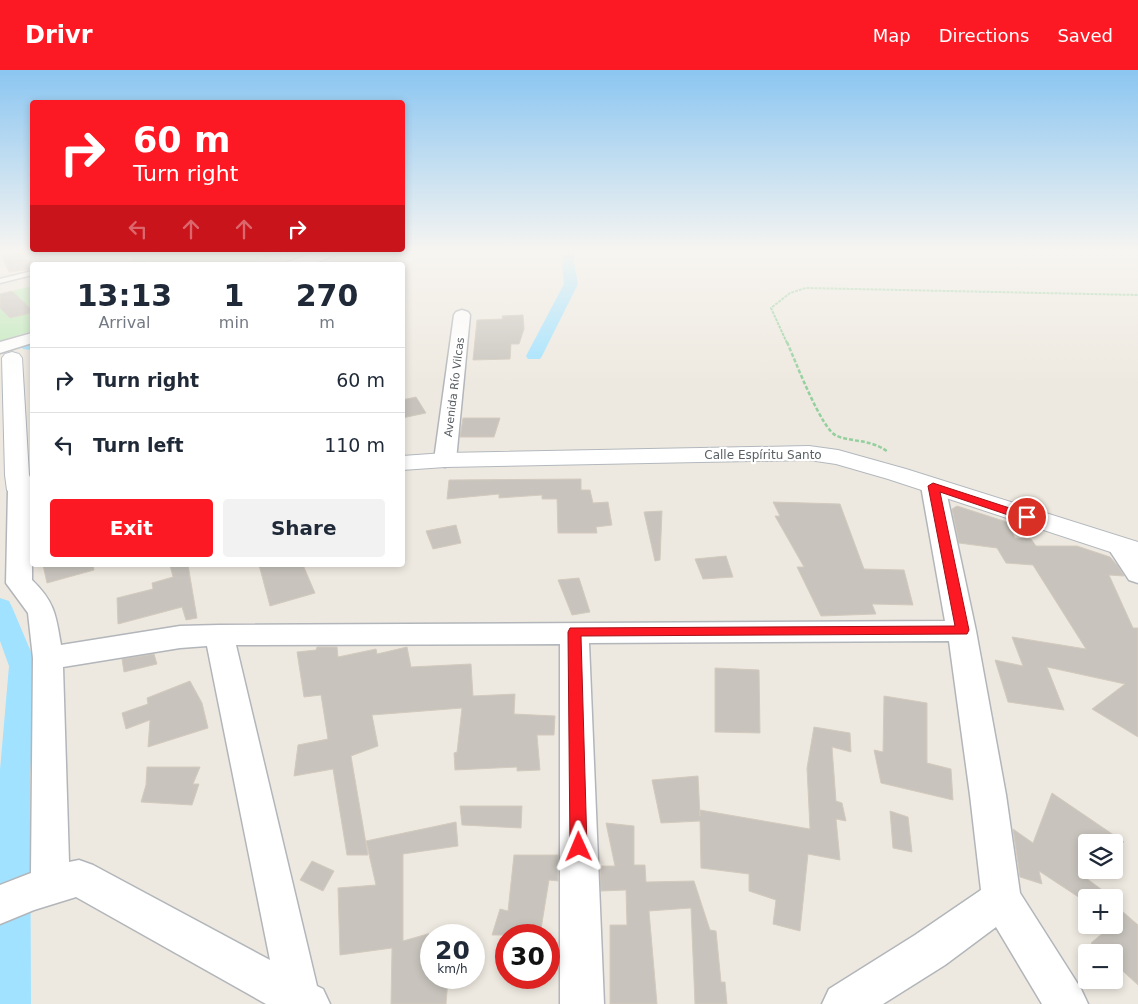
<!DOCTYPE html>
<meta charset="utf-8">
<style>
body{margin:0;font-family:"DejaVu Sans",sans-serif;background:#f2f2f3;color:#1f2937;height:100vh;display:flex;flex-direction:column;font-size:19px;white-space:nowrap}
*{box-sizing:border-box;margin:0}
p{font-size:16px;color:#747a83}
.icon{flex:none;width:28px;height:28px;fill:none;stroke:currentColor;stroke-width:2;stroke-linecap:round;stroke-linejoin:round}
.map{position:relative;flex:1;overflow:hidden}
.details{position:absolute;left:30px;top:192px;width:375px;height:305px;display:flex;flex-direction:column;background:#fff;border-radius:5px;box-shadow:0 2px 8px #0003}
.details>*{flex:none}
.guide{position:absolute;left:30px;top:30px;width:375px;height:152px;border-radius:5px;box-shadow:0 2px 8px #0003;background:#fc1924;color:#fff;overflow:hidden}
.controls{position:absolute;left:1078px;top:764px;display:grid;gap:10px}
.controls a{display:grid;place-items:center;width:45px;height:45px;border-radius:5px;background:#fff;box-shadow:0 2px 8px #0003;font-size:25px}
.speed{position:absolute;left:420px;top:854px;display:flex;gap:10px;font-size:25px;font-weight:700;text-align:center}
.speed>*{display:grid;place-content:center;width:65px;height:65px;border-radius:50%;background:#fff;box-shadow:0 2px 8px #0003;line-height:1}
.speed small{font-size:12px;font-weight:400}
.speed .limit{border:8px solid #d22;background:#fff;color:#111}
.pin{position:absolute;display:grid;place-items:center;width:42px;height:42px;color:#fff;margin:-21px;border:2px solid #fff;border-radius:50%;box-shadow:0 1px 5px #0007}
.me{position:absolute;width:55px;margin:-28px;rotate:359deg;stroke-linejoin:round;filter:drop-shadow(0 0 4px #0008)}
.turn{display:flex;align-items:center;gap:18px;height:105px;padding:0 20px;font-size:22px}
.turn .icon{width:65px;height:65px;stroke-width:2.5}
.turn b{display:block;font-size:35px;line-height:42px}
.lanes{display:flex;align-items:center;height:48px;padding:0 20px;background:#0003;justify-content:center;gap:25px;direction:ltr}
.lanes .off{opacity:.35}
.eta{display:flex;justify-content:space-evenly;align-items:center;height:85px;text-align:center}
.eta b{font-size:30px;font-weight:700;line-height:35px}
.primary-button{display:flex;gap:10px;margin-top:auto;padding:10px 20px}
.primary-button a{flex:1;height:58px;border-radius:5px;background:#fc1924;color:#fff;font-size:20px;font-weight:700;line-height:58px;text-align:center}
.primary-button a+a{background:#f2f2f3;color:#1f2937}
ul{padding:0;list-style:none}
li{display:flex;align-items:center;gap:15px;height:65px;padding:0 20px;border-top:1px solid #e0e1e3}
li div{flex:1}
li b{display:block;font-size:19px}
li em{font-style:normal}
header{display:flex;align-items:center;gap:30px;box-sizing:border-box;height:70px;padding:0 25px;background:#fc1924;color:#fff}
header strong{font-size:24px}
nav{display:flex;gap:28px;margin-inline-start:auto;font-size:18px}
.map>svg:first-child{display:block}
</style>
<header>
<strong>Drivr</strong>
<nav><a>Map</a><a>Directions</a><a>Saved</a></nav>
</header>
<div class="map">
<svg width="1138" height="934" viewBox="0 0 1138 934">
<rect width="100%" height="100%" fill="#eee9e0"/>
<!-- green -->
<path fill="#c0e9ba" d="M167,182H287L246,195H115Z
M32,216V261L0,271V224Z"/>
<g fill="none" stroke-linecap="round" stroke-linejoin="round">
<!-- canal -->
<path fill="#a0e2ff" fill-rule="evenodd" d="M0,182H16L14,185L1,186Z
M564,182H576L574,192L578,214L542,286L540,289H528L526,286L564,214L562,192Z
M32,270V280L23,279L21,276L23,273Z
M0,528L9,531L12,537L37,596L30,705L31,934H0V700L9,596L0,571Z"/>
</g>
<!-- building -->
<path fill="#c8c4bd" stroke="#d3cabe" d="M23,182H32V199L9,202L2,186Z
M12,221L32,240V243L10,248L0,238V224Z
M523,245L524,259L519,274H511L510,289L473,290L477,250L503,249L502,246Z
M416,327L426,343L402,348V330Z
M463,348H500L494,367H460Z
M581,409V420H590L593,433L608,432L612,455L596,457L597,463H558L557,429H542V425L499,428V424L447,429L449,410Z
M773,432L840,434L864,499L904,500L913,535L872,534L876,544L821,546L797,497H804L775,446H780Z
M957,436L1007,452L1015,468L1031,469L1036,476H1077L1110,487L1118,496L1124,506L1109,505L1133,558H1138V667L1092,639L1125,614L1047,597L1064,640L1008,632L995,590L1023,596L1012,567L1086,579L1033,495L1006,493L997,478L959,473L952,439Z
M662,441L660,490L655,491L644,442Z
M456,455L461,473L433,479L426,461Z
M726,486L733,507L703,509L695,489Z
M43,495H93L94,500L47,513Z
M170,495H188L197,548L186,550L182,537L118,554L117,528L153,519L152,513L173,507Z
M259,495H303L315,523L270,536Z
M579,508L590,542L572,545L558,510Z
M317,577H337L338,587L376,579L377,584L407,577L411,597L471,594L473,626L515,624L514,644L555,646L554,665H537L540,700L517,701V697L455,700L454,683L457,682L462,638L372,645L378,676L351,686L368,785H347L333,699L294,706L298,675L328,669L321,625L304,627L297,582L316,580Z
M154,584L157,594L124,602L122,589Z
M715,598L759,600L760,663L715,662Z
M190,611L202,633L208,658L148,677L150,650L126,659L122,643L148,634L147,628Z
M884,626L927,633V693L951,699L953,730L881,713L874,680L883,682Z
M814,657L850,663L851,682L832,677L836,731L842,733L846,751L836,749L840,790L808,784L800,861L773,854L776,830L749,821V804L701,798L700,751L661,753L652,710L698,706L700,746V740L810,759L807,698Z
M147,697H200L193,714H199L192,735L141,732L146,715Z
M1052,723L1124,772H1086V808L1113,828H1086V832L1039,801L1042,814L1020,807L1013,759L1033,773Z
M460,736H522L521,758L462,755Z
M890,741L908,747L912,782L893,778Z
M456,752L458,776L403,784V871L431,863V908H448L446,934H391L392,878L340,885L338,818L376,815L366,771Z
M606,753L634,756V795H645L646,812L694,811L710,860L716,861L721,912H725L727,934H695L691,838L649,841L657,934H610V855H627L626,820L601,821L600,796H615Z
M514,785H558V811L549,810L540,865H492L500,839L508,841Z
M312,791L334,801L323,821L300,810Z
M1114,834L1138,855V915L1114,893V882H1101L1091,873L1116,852L1114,850Z"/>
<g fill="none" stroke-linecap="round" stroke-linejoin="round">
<defs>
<path id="lane" d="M272,182H281L275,185Z
M32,201V205L0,213V209Z"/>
<path id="street" d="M462,240L468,242L470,245L456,390L453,395L445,397L437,395L434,390L454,245L456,242Z
M32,263V273L0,283V272Z
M933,409L941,411L945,416L976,561L1006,725L1020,823L1081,919L1088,934H1042L996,857L945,895L883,934H822L829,919L915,865L981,820L970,725L949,571L589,573L604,934H560V574L236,575L317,916L323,919L330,934H266L76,827L34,840L0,854V815L31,803L33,588L28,543L6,513L8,420L12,415L20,413L28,415L32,420V510C55,532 56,546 61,575L180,556L219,555L945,551L921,416L925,411ZM207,576L270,890L93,795L79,790L69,792L63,597L180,578Z
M1121,470L1130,472L1138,484V513L1129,510L1108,478L1112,472Z"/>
<path id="secondary" d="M316,182H340L337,185L309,195H285L287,192Z
M12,282L19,284L22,288L29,405L32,411V427L20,428L11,425L7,420L5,405L2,288L5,284Z
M809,376L838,380L906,399L1138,472V491L888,409L836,394L809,390L445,397L402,400V386L445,383Z"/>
</defs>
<!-- lane casing -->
<use href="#lane" stroke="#b2b6ba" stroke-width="3"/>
<!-- street casing -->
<use href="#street" stroke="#b2b6ba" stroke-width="3"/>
<!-- secondary casing -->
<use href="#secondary" stroke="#b2b8bd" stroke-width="2"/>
<!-- path-far1 -->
<path stroke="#94d09e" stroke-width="2" stroke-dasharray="3 1" stroke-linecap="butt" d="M787,273L771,238L790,223L806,218L1138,225"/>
<!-- path -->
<path stroke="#94d09e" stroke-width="2.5" stroke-dasharray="4 2" stroke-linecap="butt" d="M787,272C795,290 822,361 837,366C856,373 871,369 888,382"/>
<!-- lane -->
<use href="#lane" fill="#fff" fill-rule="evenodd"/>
<!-- street -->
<use href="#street" fill="#fff" fill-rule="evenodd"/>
<!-- secondary -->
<use href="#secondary" fill="#fff" fill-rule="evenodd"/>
</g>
<!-- sky -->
<linearGradient id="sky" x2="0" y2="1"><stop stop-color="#8bc6f1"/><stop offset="0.58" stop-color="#f7f5f1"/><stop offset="1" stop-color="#f7f5f1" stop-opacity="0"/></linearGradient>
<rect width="1138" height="313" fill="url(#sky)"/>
<!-- route -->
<path fill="#fc1924" stroke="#a41017" d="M933,413L1031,445L1033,447L1031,450H1023L940,422L969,560L967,564L581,566L587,777L585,783L579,785L573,783L570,777L568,562L570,558L955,556L928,416Z"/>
<g text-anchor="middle" stroke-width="4.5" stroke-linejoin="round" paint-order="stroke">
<!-- far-street labels -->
<g font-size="11" fill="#595f63" stroke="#fff">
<text transform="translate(454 317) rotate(-83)" y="4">Avenida Río Vilcas</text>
</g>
<!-- street labels -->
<g font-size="12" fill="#595f63" stroke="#fff">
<text x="763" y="389">Calle Espíritu Santo</text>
</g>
</g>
</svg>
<div class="controls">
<a><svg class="icon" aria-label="layers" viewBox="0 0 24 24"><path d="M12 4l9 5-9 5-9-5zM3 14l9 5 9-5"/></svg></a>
<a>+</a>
<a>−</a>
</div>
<div class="speed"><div>20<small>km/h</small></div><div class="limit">30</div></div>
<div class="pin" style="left:1027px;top:447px;background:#d93025"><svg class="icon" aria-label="arrive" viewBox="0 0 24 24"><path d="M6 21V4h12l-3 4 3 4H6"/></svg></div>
<svg class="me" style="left:579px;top:777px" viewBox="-20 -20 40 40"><path d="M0-17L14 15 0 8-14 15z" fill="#fc1924" stroke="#fff" stroke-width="4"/></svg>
<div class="guide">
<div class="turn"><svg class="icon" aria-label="right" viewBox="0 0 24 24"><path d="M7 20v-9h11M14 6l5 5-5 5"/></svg><div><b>60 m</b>Turn right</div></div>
<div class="lanes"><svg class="icon off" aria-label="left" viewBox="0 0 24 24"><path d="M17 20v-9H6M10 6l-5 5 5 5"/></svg><svg class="icon off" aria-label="ahead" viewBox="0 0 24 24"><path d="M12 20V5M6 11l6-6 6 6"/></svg><svg class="icon off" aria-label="ahead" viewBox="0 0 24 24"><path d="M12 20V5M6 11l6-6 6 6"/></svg><svg class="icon" aria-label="right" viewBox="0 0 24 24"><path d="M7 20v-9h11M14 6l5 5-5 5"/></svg></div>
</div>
<section class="details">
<div class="eta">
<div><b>13:13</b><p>Arrival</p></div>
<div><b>1</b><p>min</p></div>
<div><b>270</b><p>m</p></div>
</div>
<ul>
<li><svg class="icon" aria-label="right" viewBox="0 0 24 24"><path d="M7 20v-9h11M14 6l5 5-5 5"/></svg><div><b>Turn right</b></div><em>60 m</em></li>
<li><svg class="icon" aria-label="left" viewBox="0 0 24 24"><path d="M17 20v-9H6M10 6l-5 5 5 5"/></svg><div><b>Turn left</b></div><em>110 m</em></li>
</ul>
<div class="primary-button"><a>Exit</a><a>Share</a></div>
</section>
</div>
